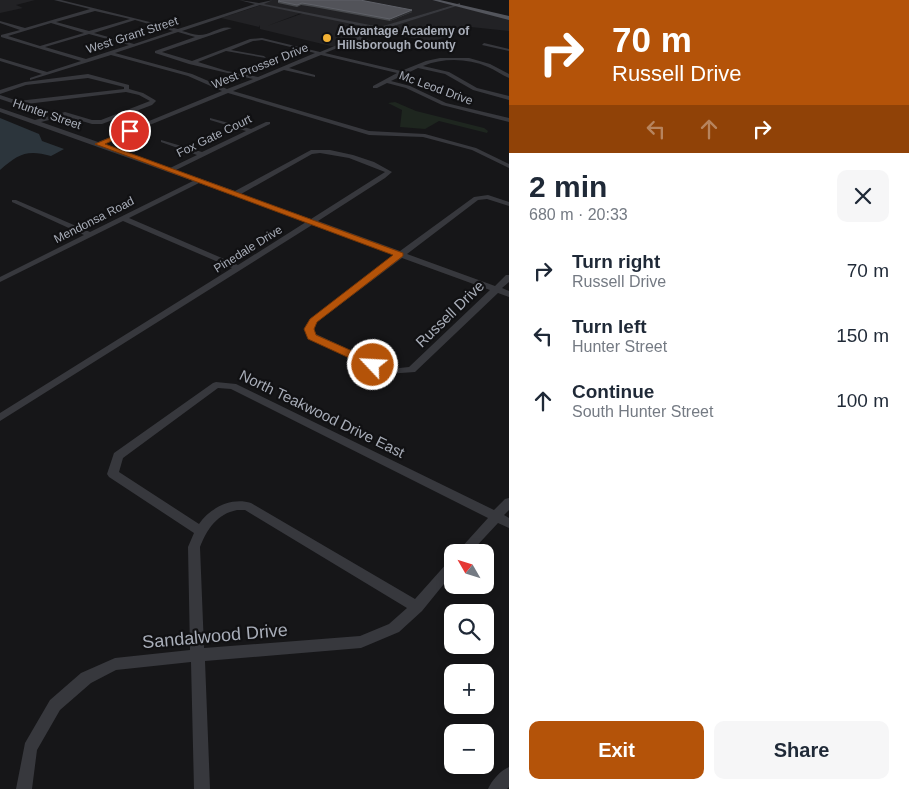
<!DOCTYPE html>
<meta charset="utf-8">
<style>
body{margin:0;font-family:Helvetica,sans-serif;background:#f6f6f7;color:#1f2937;height:100vh;display:flex;flex-direction:column;font-size:19px;white-space:nowrap}
*{box-sizing:border-box;margin:0}
p{font-size:16px;color:#747a83}
.icon{flex:none;width:28px;height:28px;fill:none;stroke:currentColor;stroke-width:2;stroke-linecap:round;stroke-linejoin:round}
.map{position:relative;flex:1;overflow:hidden}
.sheet{display:flex;flex-direction:column;background:#fff;width:400px}
.sheet>*{flex:none}
.hud{background:#b45309;color:#fff;overflow:hidden}
.needle{width:32px;rotate:309deg}
.buttons{position:absolute;left:444px;top:544px;display:grid;gap:10px}
.buttons a{display:grid;place-items:center;width:50px;height:50px;border-radius:10px;background:#fff;box-shadow:0 2px 8px #0003;font-size:25px}
.pin{position:absolute;display:grid;place-items:center;width:42px;height:42px;color:#fff;margin:-21px;border:2px solid #fff;border-radius:50%;box-shadow:0 1px 5px #0007}
.me{position:absolute;width:55px;margin:-28px;rotate:295deg;stroke-linejoin:round;filter:drop-shadow(0 0 4px #0008)}
.turn{display:flex;align-items:center;gap:18px;height:105px;padding:0 20px;font-size:22px}
.turn .icon{width:65px;height:65px;stroke-width:2.5}
.turn b{display:block;font-size:35px;line-height:42px}
.lanes{display:flex;align-items:center;height:48px;padding:0 20px;background:#0003;justify-content:center;gap:25px;direction:ltr}
.lanes .off{opacity:.35}
.round{display:grid;place-items:center;flex:none;width:52px;height:52px;border-radius:10px;background:#f6f6f7}
.overview{display:flex;align-items:center;justify-content:space-between;height:85px;padding:0 20px}
h1{font-size:30px;font-weight:700;line-height:38px}
.action{display:flex;gap:10px;margin-top:auto;padding:10px 20px}
.action a{flex:1;height:58px;border-radius:10px;background:#b45309;color:#fff;font-size:20px;font-weight:700;line-height:58px;text-align:center}
.action a+a{background:#f6f6f7;color:#1f2937}
ul{padding:0;list-style:none}
li{display:flex;align-items:center;gap:15px;height:65px;padding:0 20px}
li div{flex:1}
li b{display:block;font-size:19px}
li em{font-style:normal}
main{display:flex;flex:1;min-height:0}
.map>svg:first-child{display:block}
</style>
<main>
<div class="map">
<svg width="509" height="789" viewBox="0 0 509 789">
<rect width="100%" height="100%" fill="#161618"/>
<!-- built -->
<path fill="#222225" d="M0,0H35L16,5L23,8L0,13Z
M273,0H431L453,5L379,28L335,47L260,29V25L259,27L221,18L261,5L301,13L267,26L304,13L262,4Z
M456,6L509,19V31L471,27L432,42L377,31Z"/>
<!-- green -->
<path fill="#1e261f" d="M395,102L416,111L484,128L488,131L487,133L439,121L425,129L400,127L402,110L388,103Z"/>
<!-- water -->
<path fill="#2c353c" d="M0,118L39,134L42,141L64,149L51,156C27,149 18,154 0,170Z"/>
<g fill="none" stroke-linecap="round" stroke-linejoin="round">
<!-- minor -->
<path fill="#37383d" fill-rule="evenodd" d="M54,0H61L178,29L255,4L239,0L259,3L273,0L264,4L380,27L460,3V5L381,30L361,38L380,43V45L357,40L325,53L401,71L426,61L440,58H469L490,64L509,74V78C502,75 495,70 488,67C467,58 443,58 423,66L449,72L477,88L509,96V100L473,90L445,74L418,68L391,81L410,86L446,103L509,118V122L442,105L406,88L387,83L377,88H373V86L397,73L321,55L289,68L315,75V77L284,70L233,91L369,131L425,134L476,148L509,164V168L472,150L423,137L369,135L228,93L103,144L170,168L197,155L161,142V140L202,152L246,131L210,120V118L251,129L266,122H270V124L176,170L235,191L311,150H330L353,155L374,162L392,172L385,178L318,221L400,251L474,197L488,195L509,202V206L487,199L478,200L407,254L495,286L506,275H509V282L502,288L509,291V297L498,293L415,372L386,374L309,338L304,329L310,319L395,255L312,225L0,421V413L232,268L123,221L0,282V277L84,235L12,202V200H16L90,232L193,181L0,112V108L35,120L65,112L92,120H101L150,101L139,95L126,92L18,105L0,99V95L18,101L124,89V87L88,78L26,85L0,94V90L25,82L88,74L129,85V89L143,93L155,100L156,101L152,105L102,124H92L65,116L41,122L98,142L222,91L188,76L111,55L30,80V78L42,74L0,61V58L47,72L81,61L1,37V35L20,30L0,23V21L25,28L90,9ZM260,5L376,29L320,52L262,38L250,39L192,61L162,52L232,28C220,25 211,35 199,35C194,35 187,32 182,31ZM95,11L130,19L89,31L56,22ZM135,20L173,31L134,44L94,33ZM51,23L84,33L40,46L8,36ZM178,32L195,37L155,51V53L189,64L253,79L227,89L192,74L115,53ZM89,34L129,45L86,59L45,47ZM262,40L315,53L258,77L227,71L198,62L226,51L266,58L264,56L231,50L253,41ZM320,153L349,158L385,172L311,219L241,194L312,154ZM199,183L306,222L238,265L129,218ZM402,258L490,290L409,367L390,369L316,334L314,329L317,322Z
M484,43L509,49V51L482,45Z
M216,382L236,384L494,510L505,499L509,498V510L504,515L509,518V528L498,523L471,552H458L460,549L488,518L231,389L218,388L123,458L119,472L199,524C210,508 231,497 251,503L415,599L448,562L452,561V574L422,611L399,632L361,648L205,661L210,789H194L191,662L116,670L91,683L60,710L37,750L32,789H16L25,743L50,700L81,673L115,658L190,650L188,547L194,533L109,477L107,474L114,453L213,383ZM237,510H245L407,608L389,624L360,636L204,648L200,547C207,529 217,514 237,510Z
M509,767V787L507,789H488C492,780 500,771 509,767Z"/>
<!-- major -->
<path fill="#53555c" fill-rule="evenodd" d="M432,0H440L509,16V20Z"/>
</g>
<!-- wall -->
<path fill="#47494d" d="M278,1L412,10V12L390,21L314,7L301,5L297,7L278,3Z"/>
<!-- shaded-wall -->
<path fill="#2f3033" d="M412,10V12L390,21V19Z"/>
<!-- building -->
<path fill="#525359" stroke="#5f6168" d="M281,0H360L412,10L390,19L314,5L302,3L297,5L278,1Z"/>
<!-- route -->
<path fill="#b45309" stroke="#753606" d="M128,130L134,131L105,144L403,253V256L317,322L314,329L316,335L377,362L379,365L377,367H369L308,339L304,329L310,319L393,255L95,144Z"/>
<!-- markers -->
<circle fill="#f2b134" stroke="#111113" stroke-width="2" cx="327" cy="38" r="5"/>
<g text-anchor="middle" stroke-width="4.5" stroke-linejoin="round" paint-order="stroke">
<!-- far-poi labels -->
<g font-size="12" font-weight="bold" fill="#a8adb8" stroke="#111113" text-anchor="start">
<text x="337" y="35">Advantage Academy of<tspan x="337" dy="14">Hillsborough County</tspan></text>
</g>
<!-- far-street labels -->
<g font-size="12" fill="#a8adb8" stroke="#111113">
<text transform="translate(132 35) rotate(-18)" y="4">West Grant Street</text>
<text transform="translate(260 66) rotate(-22)" y="4">West Prosser Drive</text>
<text transform="translate(436 88) rotate(20)" y="4">Mc Leod Drive</text>
<text transform="translate(47 114) rotate(19)" y="4">Hunter Street</text>
<text transform="translate(214 136) rotate(-26)" y="4">Fox Gate Court</text>
<text transform="translate(94 220) rotate(-27)" y="4">Mendonsa Road</text>
<text transform="translate(248 249) rotate(-32)" y="4">Pinedale Drive</text>
</g>
<!-- street labels -->
<g font-size="15" fill="#a8adb8" stroke="#111113">
<text transform="translate(450 314) rotate(-44)" y="5">Russell Drive</text>
<text transform="translate(322 414) rotate(26)" y="5">North Teakwood Drive East</text>
</g>
<!-- near-street labels -->
<g font-size="18" fill="#a8adb8" stroke="#111113">
<text transform="translate(215 636) rotate(-5)" y="6">Sandalwood Drive</text>
</g>
</g>
</svg>
<div class="buttons">
<a><svg class="needle" viewBox="-14 -14 28 28"><path d="M0-13l5 13h-10z" fill="#e53935"/><path d="M0 13l5-13h-10z" fill="#747a83"/></svg></a>
<a><svg class="icon" aria-label="search" viewBox="0 0 24 24"><circle cx="10" cy="10" r="6"/><path d="M15 15l6 6"/></svg></a>
<a>+</a>
<a>−</a>
</div>
<div class="pin" style="left:130px;top:131px;background:#d93025"><svg class="icon" aria-label="arrive" viewBox="0 0 24 24"><path d="M6 21V4h12l-3 4 3 4H6"/></svg></div>
<svg class="me" style="left:373px;top:365px" viewBox="-20 -20 40 40"><circle r="17" fill="#b45309" stroke="#fff" stroke-width="3"/><path d="M0-11L8 9 0 5-8 9z" fill="#fff"/></svg>
</div>
<section class="sheet">
<div class="hud">
<div class="turn"><svg class="icon" aria-label="right" viewBox="0 0 24 24"><path d="M7 20v-9h11M14 6l5 5-5 5"/></svg><div><b>70 m</b>Russell Drive</div></div>
<div class="lanes"><svg class="icon off" aria-label="left" viewBox="0 0 24 24"><path d="M17 20v-9H6M10 6l-5 5 5 5"/></svg><svg class="icon off" aria-label="ahead" viewBox="0 0 24 24"><path d="M12 20V5M6 11l6-6 6 6"/></svg><svg class="icon" aria-label="right" viewBox="0 0 24 24"><path d="M7 20v-9h11M14 6l5 5-5 5"/></svg></div>
</div>
<div class="overview"><div><h1>2 min</h1><p>680 m · 20:33</p></div><a class="round"><svg class="icon" aria-label="close" viewBox="0 0 24 24"><path d="M6 6l12 12M18 6L6 18"/></svg></a></div>
<ul>
<li><svg class="icon" aria-label="right" viewBox="0 0 24 24"><path d="M7 20v-9h11M14 6l5 5-5 5"/></svg><div><b>Turn right</b><p>Russell Drive</p></div><em>70 m</em></li>
<li><svg class="icon" aria-label="left" viewBox="0 0 24 24"><path d="M17 20v-9H6M10 6l-5 5 5 5"/></svg><div><b>Turn left</b><p>Hunter Street</p></div><em>150 m</em></li>
<li><svg class="icon" aria-label="ahead" viewBox="0 0 24 24"><path d="M12 20V5M6 11l6-6 6 6"/></svg><div><b>Continue</b><p>South Hunter Street</p></div><em>100 m</em></li>
</ul>
<div class="action"><a>Exit</a><a>Share</a></div>
</section>
</main>
